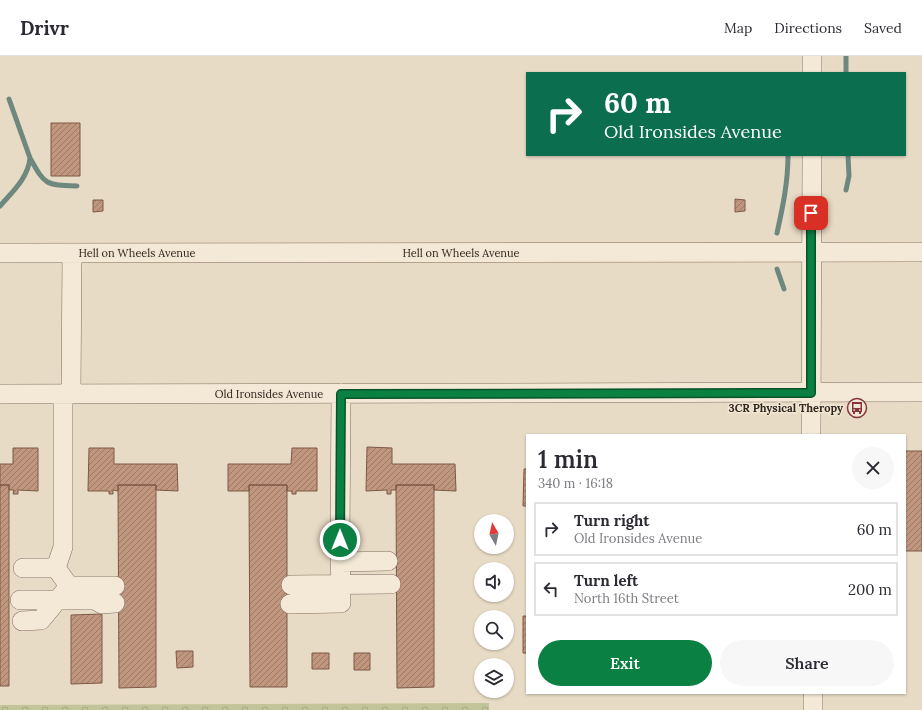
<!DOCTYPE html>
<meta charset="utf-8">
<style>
body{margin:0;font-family:Lora,serif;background:#f7f7f7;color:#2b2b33;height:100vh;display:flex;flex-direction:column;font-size:15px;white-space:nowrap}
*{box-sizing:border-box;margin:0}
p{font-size:13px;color:#7c7c81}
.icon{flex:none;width:22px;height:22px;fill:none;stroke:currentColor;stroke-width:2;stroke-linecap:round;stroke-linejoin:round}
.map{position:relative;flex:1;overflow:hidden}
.sheet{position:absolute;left:526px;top:378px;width:380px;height:260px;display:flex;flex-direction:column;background:#fff;border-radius:0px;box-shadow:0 1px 3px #0004}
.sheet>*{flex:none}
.guide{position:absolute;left:526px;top:16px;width:380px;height:84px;border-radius:0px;box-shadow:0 1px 3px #0004;background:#0b6e4f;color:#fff;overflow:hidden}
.needle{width:26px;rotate:351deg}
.controls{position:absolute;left:474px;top:458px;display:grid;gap:8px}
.controls a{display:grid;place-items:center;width:40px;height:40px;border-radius:50%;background:#fff;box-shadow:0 1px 3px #0004;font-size:20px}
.pin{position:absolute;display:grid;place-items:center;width:34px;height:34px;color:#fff;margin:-17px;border-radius:8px;box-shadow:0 2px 6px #0006}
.me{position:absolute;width:44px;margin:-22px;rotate:0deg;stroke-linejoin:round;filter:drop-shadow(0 0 3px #0008)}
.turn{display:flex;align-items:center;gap:14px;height:84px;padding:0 12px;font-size:18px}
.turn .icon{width:52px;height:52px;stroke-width:2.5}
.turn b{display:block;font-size:28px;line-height:34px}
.round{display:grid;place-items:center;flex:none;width:42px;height:42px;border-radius:21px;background:#f7f7f7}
.headline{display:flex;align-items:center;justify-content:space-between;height:68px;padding:0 12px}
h1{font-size:24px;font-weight:600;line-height:30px}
.cta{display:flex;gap:8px;margin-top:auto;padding:8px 12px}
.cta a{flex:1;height:46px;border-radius:24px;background:#0b8043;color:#fff;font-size:16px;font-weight:600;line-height:46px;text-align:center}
.cta a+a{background:#f7f7f7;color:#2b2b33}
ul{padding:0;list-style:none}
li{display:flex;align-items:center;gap:12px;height:54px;margin:0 8px 6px;padding:0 4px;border:2px solid #e1e1e2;border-radius:0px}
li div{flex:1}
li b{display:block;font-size:15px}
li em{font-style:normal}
header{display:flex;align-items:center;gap:24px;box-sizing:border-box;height:56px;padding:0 20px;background:#fff;border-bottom:1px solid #e1e1e2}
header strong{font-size:19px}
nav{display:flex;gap:22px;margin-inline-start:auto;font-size:14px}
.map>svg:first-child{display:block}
</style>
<header>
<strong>Drivr</strong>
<nav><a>Map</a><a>Directions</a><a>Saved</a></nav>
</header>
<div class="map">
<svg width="922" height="654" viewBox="0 0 922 654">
<defs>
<pattern id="park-crowns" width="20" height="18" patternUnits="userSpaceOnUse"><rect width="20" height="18" fill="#c2c49a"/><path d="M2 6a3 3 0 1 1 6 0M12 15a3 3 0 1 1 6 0" fill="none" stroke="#a7a884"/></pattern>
<pattern id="building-hatch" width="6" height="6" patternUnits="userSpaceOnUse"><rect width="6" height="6" fill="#c1967f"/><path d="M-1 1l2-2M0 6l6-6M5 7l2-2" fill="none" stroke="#9d7a67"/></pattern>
</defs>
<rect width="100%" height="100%" fill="#e8dbc5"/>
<!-- park -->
<path fill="url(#park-crowns)" d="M489,647V654H0V649Z"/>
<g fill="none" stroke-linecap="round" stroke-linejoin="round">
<!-- stream -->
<path stroke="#6e8880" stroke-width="5" d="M846,0V17
M30,102C45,129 45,129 77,130
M846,134L849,120L848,99
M0,150C13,135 28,122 30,102L9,43
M777,177C783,150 788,126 788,99
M777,213L784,233"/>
</g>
<!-- building -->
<path fill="url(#building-hatch)" stroke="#7c5846" d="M51,67H80V120H51Z
M735,143L745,144V155L735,156Z
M93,144H103V155L93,156Z
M367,391L392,392V408H455L456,435L434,434V429H396V434H391V438H387V434L366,435Z
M13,392H38V435L18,434V438H13L14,434H9V429H0V408H13Z
M89,392H114V408H177L178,435L156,434V429H118V435L113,434V438H109V435H88Z
M292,392H317V435H296V438H292V435H287V429H249V435H228V408H291Z
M905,395H922V495H905Z
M524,413H527V450H523Z
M0,429H9V630H0Z
M118,429H156V631L119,632Z
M249,429H287V631H250Z
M396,429H434V631L397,632Z
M102,558V627L71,628V559Z
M523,560H527V597H523Z
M176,595H193V611L177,612Z
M312,597H329V613H312Z
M354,597H370V614H354Z"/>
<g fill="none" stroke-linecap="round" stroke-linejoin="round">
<defs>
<path id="minor" d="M812,17V0
M0,197L922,196
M0,338L922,336
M71,338L72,197
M811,379L812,99
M340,506L388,505
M23,512H56
M291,529L391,528
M69,530H115
M20,544H95L102,548L115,547
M290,548L341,547L340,484L341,337
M22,565L41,564L69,530L56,512L63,491V338
M813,637V654"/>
</defs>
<!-- minor casing -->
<use href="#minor" stroke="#806d5d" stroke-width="20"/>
<!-- minor -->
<use href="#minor" stroke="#f4e9d7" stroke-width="19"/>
</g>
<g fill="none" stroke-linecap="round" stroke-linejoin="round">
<defs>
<path id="route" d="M340,484L341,338L811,337V157"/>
</defs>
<!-- route casing -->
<use href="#route" stroke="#07532c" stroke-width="10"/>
<!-- route -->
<use href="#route" stroke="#0b8043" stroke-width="7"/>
</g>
<!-- icons -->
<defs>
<symbol id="bus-ring" viewBox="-11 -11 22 22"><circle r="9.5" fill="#f0e6d3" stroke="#87353c" stroke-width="1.5"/><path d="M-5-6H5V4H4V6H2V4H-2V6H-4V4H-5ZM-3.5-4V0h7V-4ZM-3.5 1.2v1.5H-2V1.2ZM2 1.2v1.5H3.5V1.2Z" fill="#87353c"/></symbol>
</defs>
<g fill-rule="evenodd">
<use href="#bus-ring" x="846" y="341" width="22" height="22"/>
</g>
<g text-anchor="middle" stroke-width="3" stroke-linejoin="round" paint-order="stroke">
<!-- street labels -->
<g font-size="11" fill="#32271f" stroke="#f0e6d3">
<text x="137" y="201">Hell on Wheels Avenue</text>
<text x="461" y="201">Hell on Wheels Avenue</text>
<text x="269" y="342">Old Ironsides Avenue</text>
</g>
<!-- poi labels -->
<g font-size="11" font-weight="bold" fill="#32271f" stroke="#f0e6d3" text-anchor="end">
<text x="843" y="356">3CR Physical Theropy</text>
</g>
</g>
</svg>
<div class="controls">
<a><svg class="needle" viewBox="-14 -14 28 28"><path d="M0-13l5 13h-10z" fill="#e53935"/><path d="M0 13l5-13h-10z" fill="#7c7c81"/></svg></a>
<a><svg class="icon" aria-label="sound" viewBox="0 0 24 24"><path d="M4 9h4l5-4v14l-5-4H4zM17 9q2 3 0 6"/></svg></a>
<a><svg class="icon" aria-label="search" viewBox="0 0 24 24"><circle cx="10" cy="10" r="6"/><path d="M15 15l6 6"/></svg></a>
<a><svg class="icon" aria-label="layers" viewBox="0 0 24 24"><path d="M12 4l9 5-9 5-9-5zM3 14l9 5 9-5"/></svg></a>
</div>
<div class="pin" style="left:811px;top:157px;background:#d93025"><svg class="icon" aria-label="arrive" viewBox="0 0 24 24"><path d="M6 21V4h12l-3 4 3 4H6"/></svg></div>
<svg class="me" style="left:340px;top:484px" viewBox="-20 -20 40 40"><circle r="17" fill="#0b8043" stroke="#fff" stroke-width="3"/><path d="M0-11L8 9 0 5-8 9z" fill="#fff"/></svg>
<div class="guide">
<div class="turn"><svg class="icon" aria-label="right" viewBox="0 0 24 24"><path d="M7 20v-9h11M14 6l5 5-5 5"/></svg><div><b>60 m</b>Old Ironsides Avenue</div></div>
</div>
<section class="sheet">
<div class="headline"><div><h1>1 min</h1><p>340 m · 16:18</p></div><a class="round"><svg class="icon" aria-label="close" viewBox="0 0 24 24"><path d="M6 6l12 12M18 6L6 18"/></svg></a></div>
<ul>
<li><svg class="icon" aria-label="right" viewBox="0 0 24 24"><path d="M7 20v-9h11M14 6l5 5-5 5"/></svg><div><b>Turn right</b><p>Old Ironsides Avenue</p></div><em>60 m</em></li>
<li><svg class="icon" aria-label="left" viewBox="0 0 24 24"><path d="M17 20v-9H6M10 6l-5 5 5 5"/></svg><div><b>Turn left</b><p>North 16th Street</p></div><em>200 m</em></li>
</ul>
<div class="cta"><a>Exit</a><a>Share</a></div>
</section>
</div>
